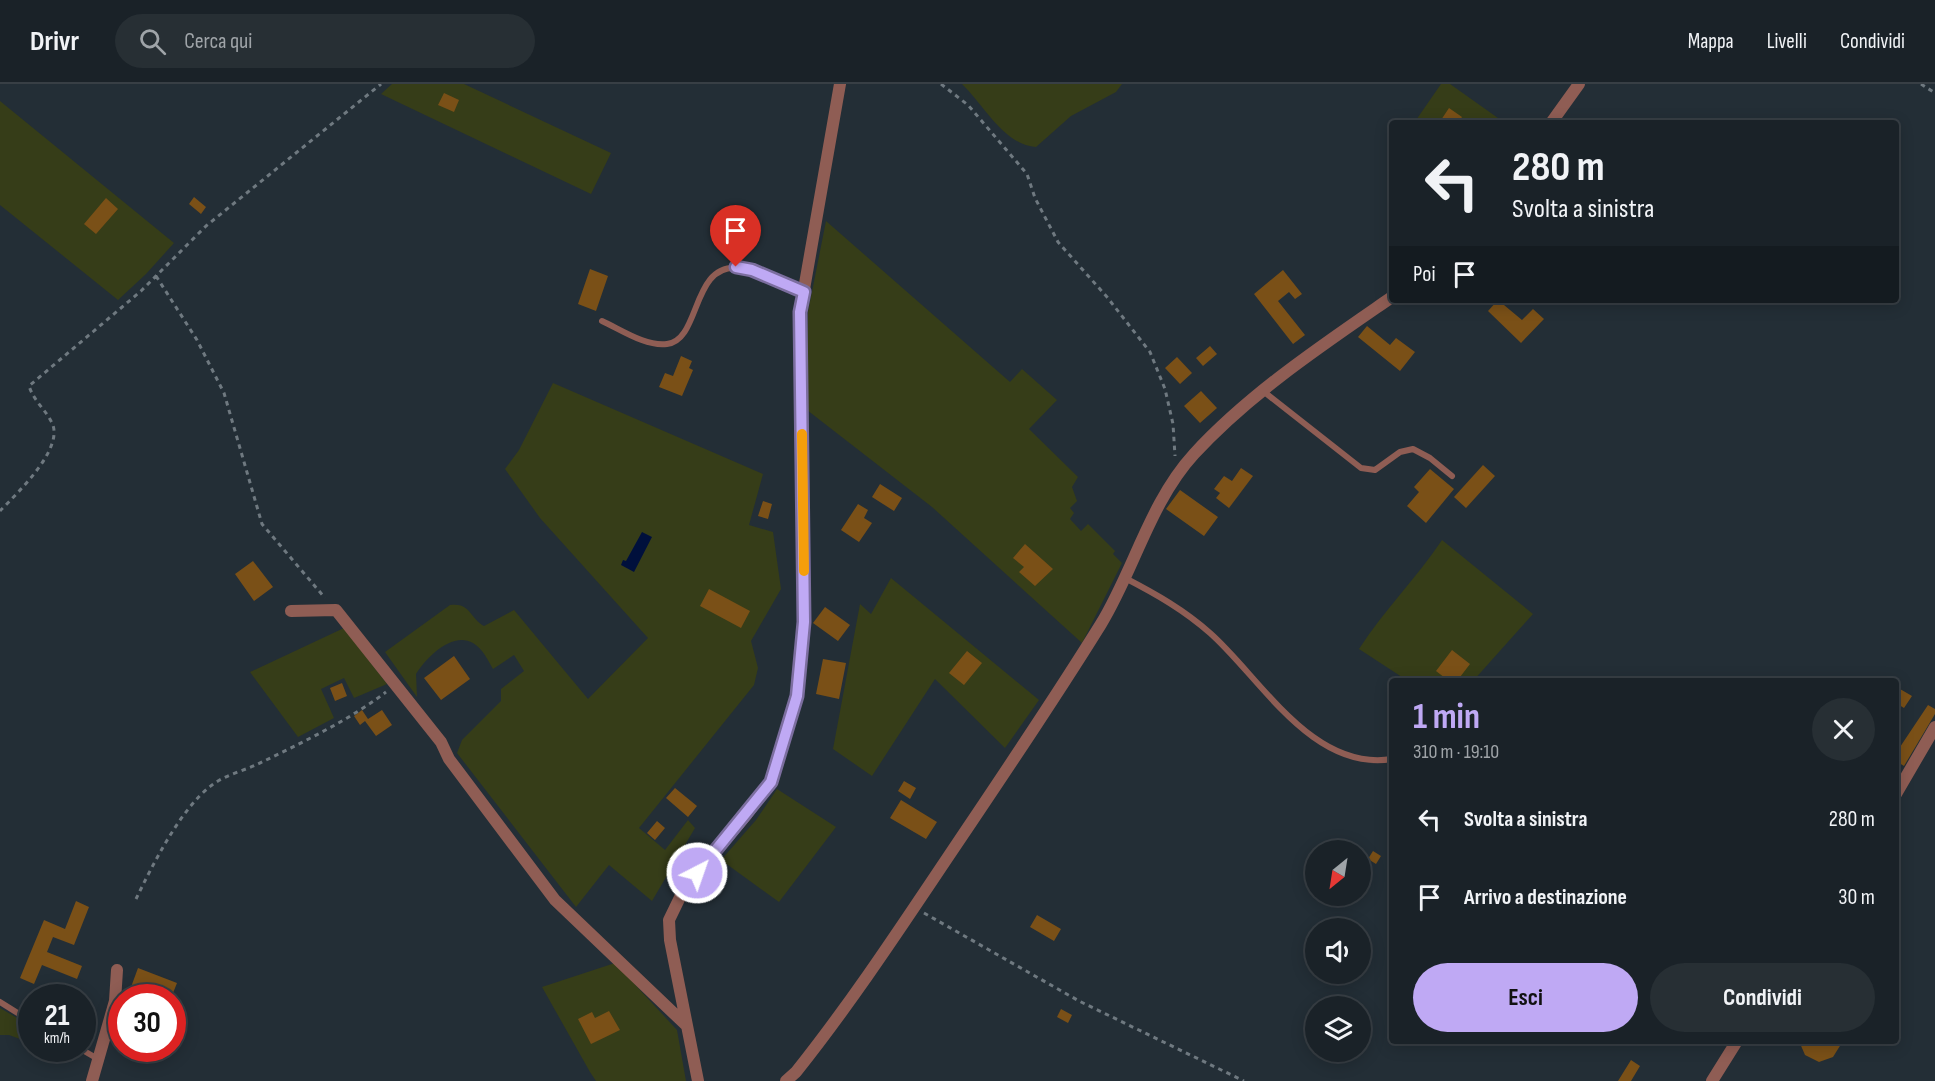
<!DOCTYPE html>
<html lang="it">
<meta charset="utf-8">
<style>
body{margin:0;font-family:"Sofia Sans Condensed",sans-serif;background:#272f34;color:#f1f3f6;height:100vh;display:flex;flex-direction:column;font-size:22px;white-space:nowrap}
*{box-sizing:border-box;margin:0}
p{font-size:20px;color:#9fa4a8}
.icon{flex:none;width:33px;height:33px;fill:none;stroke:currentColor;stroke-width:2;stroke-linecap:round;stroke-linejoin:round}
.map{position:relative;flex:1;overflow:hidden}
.drawer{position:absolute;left:1389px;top:594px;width:510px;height:366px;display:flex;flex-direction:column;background:#1a2228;border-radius:6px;box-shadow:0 3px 15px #0003,0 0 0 2px #383f45}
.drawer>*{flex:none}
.banner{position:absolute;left:1389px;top:36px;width:510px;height:183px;border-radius:6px;box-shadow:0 3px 15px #0003,0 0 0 2px #383f45;background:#1a2228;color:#f1f3f6;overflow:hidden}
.needle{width:39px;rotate:210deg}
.fabs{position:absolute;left:1305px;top:756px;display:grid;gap:12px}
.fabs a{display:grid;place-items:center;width:66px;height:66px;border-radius:50%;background:#1a2228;box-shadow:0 3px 15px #0003,0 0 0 2px #383f45;font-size:30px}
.speed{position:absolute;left:18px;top:900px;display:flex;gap:12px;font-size:30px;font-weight:700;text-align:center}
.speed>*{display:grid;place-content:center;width:78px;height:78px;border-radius:50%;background:#1a2228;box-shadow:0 3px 15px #0003,0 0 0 2px #383f45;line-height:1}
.speed small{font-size:15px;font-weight:400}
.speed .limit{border:9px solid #d22;background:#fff;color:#111}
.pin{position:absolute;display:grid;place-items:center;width:51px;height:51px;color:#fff;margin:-62px -26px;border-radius:50% 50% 50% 0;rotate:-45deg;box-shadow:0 0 6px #0007}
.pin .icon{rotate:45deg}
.me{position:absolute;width:66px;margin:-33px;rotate:41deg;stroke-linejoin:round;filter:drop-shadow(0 0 4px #0008)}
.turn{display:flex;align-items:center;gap:21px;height:126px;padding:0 24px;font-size:27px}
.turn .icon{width:78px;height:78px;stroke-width:2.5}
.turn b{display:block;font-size:42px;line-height:51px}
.then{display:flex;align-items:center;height:57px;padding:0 24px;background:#0003;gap:12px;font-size:22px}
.round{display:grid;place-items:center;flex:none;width:63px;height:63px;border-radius:32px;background:#272f34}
.overview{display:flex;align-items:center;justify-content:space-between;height:102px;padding:0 24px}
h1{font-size:36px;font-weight:700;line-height:45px;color:#bfa9f4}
.primary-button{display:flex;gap:12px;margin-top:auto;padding:12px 24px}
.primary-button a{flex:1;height:69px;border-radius:36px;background:#bfa9f4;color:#111;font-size:24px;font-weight:700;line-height:69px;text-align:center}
.primary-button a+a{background:#272f34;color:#f1f3f6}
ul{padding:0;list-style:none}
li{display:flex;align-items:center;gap:18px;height:78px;padding:0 24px}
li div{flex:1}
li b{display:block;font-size:22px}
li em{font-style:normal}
header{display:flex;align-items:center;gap:36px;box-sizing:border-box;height:84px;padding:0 30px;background:#1a2228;border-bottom:2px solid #383f45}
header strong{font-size:28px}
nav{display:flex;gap:33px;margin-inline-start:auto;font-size:21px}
.search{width:420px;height:54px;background:#272f34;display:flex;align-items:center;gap:15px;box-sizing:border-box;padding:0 21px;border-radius:33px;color:#9fa4a8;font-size:22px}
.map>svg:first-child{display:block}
</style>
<header>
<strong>Drivr</strong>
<div class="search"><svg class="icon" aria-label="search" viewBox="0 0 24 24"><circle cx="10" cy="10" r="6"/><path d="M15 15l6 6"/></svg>Cerca qui</div>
<nav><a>Mappa</a><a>Livelli</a><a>Condividi</a></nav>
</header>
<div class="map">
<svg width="1935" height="997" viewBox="0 0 1935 997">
<rect width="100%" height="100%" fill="#232e36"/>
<!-- green -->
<path fill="#363d18" d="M392,0H464L611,69L591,110L381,10Z
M962,0H1122L1116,8L1071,32L1036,63C1005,62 983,20 962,0Z
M1441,0H1450L1505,39H1414Z
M0,17L174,159L146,190L118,216L0,121Z
M826,137L1010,298L1022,285L1057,316L1029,345L1078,393L1072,403L1077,417L1070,424L1074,429L1070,435L1081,447L1088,440L1115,467L1113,470L1122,479L1082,559L932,423L807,326L808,228Z
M553,299L763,390L749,441L773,448L781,505L751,557L758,584L754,601L639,744L665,766L688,736L695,744L652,817L609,781L576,823L457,669L462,656L501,617V605L524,587L514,571L493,585C487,575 483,565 473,559C452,547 426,574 416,590L417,613L385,568L450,521C470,518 470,534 484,542L514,526L588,615L648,554L540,434L505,385L519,366Z
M1442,456L1533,530L1473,597H1408L1359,565C1384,526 1416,495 1442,456Z
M891,494L1039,616L1005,664L935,595L872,692L833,665L860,520L871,530Z
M344,544L387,600L354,614L344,594L321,605L334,634L298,653L250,588Z
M777,705L836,743L779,818L721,776L756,736Z
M615,879L677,946L686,997H596L590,988L542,903Z
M0,924L31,942V959L9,951H0Z"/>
<!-- water -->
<path fill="#00103c" d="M642,448L652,453L634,488L621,481L623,476L626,477Z"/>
<!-- building -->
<path fill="#7a5017" d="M444,9L459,16L454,28L438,21Z
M1449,24L1462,33L1458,39H1439Z
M194,113L206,123L201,130L189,120Z
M106,114L118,125L96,150L84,140Z
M590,185L608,192L596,227L578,220Z
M1283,186L1302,210L1295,215L1289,208L1278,217L1305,251L1293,260L1254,210Z
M1498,216L1522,236L1533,225L1544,235L1521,259L1488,227Z
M1367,242L1390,261L1396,254L1415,268L1400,287L1358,253Z
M1210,262L1217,270L1203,282L1196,274Z
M681,272L692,277L689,284L693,286L682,312L659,303L665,289L673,292Z
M1177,273L1192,289L1180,300L1165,284Z
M1201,307L1217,324L1200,339L1184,322Z
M1483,381L1495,392L1466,424L1454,413Z
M1241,384L1253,392L1229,424L1216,414L1220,409L1214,405L1224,392L1232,397Z
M1430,385L1454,405L1426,439L1407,422L1419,408L1414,403Z
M880,400L902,414L894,427L872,413Z
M1180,406L1218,433L1204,452L1166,425Z
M763,417L772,420L768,435L758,432Z
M858,420L868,426L864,434L872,439L859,458L841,446Z
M1025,460L1053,485L1035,502L1019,488L1024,483L1013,474Z
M253,477L273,503L254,517L235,490Z
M709,505L750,527L741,544L700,522Z
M825,523L850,541L838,557L813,539Z
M1452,566L1470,580L1457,597H1449L1436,587Z
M967,567L982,579L964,601L949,589Z
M454,572L470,595L441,616L424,594Z
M823,575L846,579L839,615L816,610Z
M342,599L347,612L335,617L330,604Z
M1900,605L1912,612L1904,624L1896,619V611Z
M1928,621L1935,625V630L1904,682L1896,677V669Z
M362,626L368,635L382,626L392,641L376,652L365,637L360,641L354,632Z
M904,697L916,704L910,715L898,707Z
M675,704L697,722L688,733L666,714Z
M901,716L937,738L926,755L890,734Z
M657,737L665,744L655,756L647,749Z
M1373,767L1381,772L1376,780L1368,775Z
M76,817L89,823L74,861L53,853L47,868L82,882L77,895L42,881L34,900L20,894L44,836L65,845Z
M1037,831L1061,845L1054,857L1030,843Z
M138,884L177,899L171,914H127Z
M1061,925L1072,931L1068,939L1057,933Z
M609,927L620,946L591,960L578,935L592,928L595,934Z
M1799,957H1843L1833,973L1819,978L1805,971Z
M1631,976L1640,982L1631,997H1618Z"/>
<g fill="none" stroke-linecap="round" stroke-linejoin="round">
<!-- path -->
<path stroke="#6f7980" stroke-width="3" stroke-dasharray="4.5 4.5" stroke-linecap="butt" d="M941,0L968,21L1027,90L1035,114L1058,158L1107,213L1150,268L1165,305L1173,340L1175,372
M1921,0L1935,9
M156,192L197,256L224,309L262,440L325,514
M0,427C16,410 67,363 51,337C44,324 34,317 29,302L141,207L206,142L381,0
M136,815C153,780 181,724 212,701C225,691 243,687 258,680C301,659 348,637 386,608
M924,829L1079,917L1244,997"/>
<!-- service -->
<path stroke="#8f5d54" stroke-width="6" d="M602,237C620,245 646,263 667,260C701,256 691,180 738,184C760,185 783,199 803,208
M1263,307L1361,384L1375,386L1400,368L1413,365L1430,374L1452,392
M1125,494C1156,510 1184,526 1210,549C1260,593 1312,688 1392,675
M0,918L32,938
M79,964L98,975"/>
<!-- minor -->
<path stroke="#8f5d54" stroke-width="12" d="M1551,39L1579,0
M291,527L336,526L441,658L449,675L555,816L686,941
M1896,710L1935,643
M92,997L115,917L117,886
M698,997L670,856L669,836L685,803L747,730L771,698L797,612L804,538L800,228L840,0
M786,997L796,988C851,919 899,846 948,773C1000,696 1052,619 1101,540C1134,486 1150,418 1194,370C1250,309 1324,260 1392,213
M1712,997L1737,957"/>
</g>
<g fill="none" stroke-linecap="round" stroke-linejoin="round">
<defs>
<path id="route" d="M697,789L771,698L797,612L804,538L800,228L804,208L752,186L736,183"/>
</defs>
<!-- route casing -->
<use href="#route" stroke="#7c6e9f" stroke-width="15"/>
<!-- route -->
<use href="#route" stroke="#bfa9f4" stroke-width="10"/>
<!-- slow -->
<path stroke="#f59e0b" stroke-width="10" d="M802,350L804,487"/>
</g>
</svg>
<div class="fabs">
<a><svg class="needle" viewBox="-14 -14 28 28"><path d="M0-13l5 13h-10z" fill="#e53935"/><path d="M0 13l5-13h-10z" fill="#9fa4a8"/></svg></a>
<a><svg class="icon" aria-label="sound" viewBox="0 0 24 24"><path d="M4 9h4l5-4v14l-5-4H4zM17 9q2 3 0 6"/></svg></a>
<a><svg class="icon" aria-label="layers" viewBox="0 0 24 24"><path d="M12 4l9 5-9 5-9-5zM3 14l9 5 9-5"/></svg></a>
</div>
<div class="speed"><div>21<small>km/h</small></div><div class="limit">30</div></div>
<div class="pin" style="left:736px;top:183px;background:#d93025"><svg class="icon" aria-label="arrive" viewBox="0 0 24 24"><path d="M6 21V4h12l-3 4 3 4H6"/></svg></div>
<svg class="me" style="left:697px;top:789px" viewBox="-20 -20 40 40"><circle r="17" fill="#bfa9f4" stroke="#fff" stroke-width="3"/><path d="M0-11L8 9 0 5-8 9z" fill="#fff"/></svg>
<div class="banner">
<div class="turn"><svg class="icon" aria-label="left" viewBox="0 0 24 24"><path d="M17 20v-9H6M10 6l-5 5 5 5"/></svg><div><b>280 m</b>Svolta a sinistra</div></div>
<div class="then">Poi<svg class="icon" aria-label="arrive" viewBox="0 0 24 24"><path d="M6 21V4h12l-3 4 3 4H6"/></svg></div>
</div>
<section class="drawer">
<div class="overview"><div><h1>1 min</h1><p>310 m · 19:10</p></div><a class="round"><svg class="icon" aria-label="close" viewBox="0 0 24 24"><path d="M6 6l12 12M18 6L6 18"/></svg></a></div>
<ul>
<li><svg class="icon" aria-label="left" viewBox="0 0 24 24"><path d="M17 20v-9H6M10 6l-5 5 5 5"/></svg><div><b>Svolta a sinistra</b></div><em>280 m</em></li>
<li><svg class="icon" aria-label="arrive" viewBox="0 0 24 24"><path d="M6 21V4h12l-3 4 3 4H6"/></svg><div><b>Arrivo a destinazione</b></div><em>30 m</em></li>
</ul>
<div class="primary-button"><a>Esci</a><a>Condividi</a></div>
</section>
</div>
